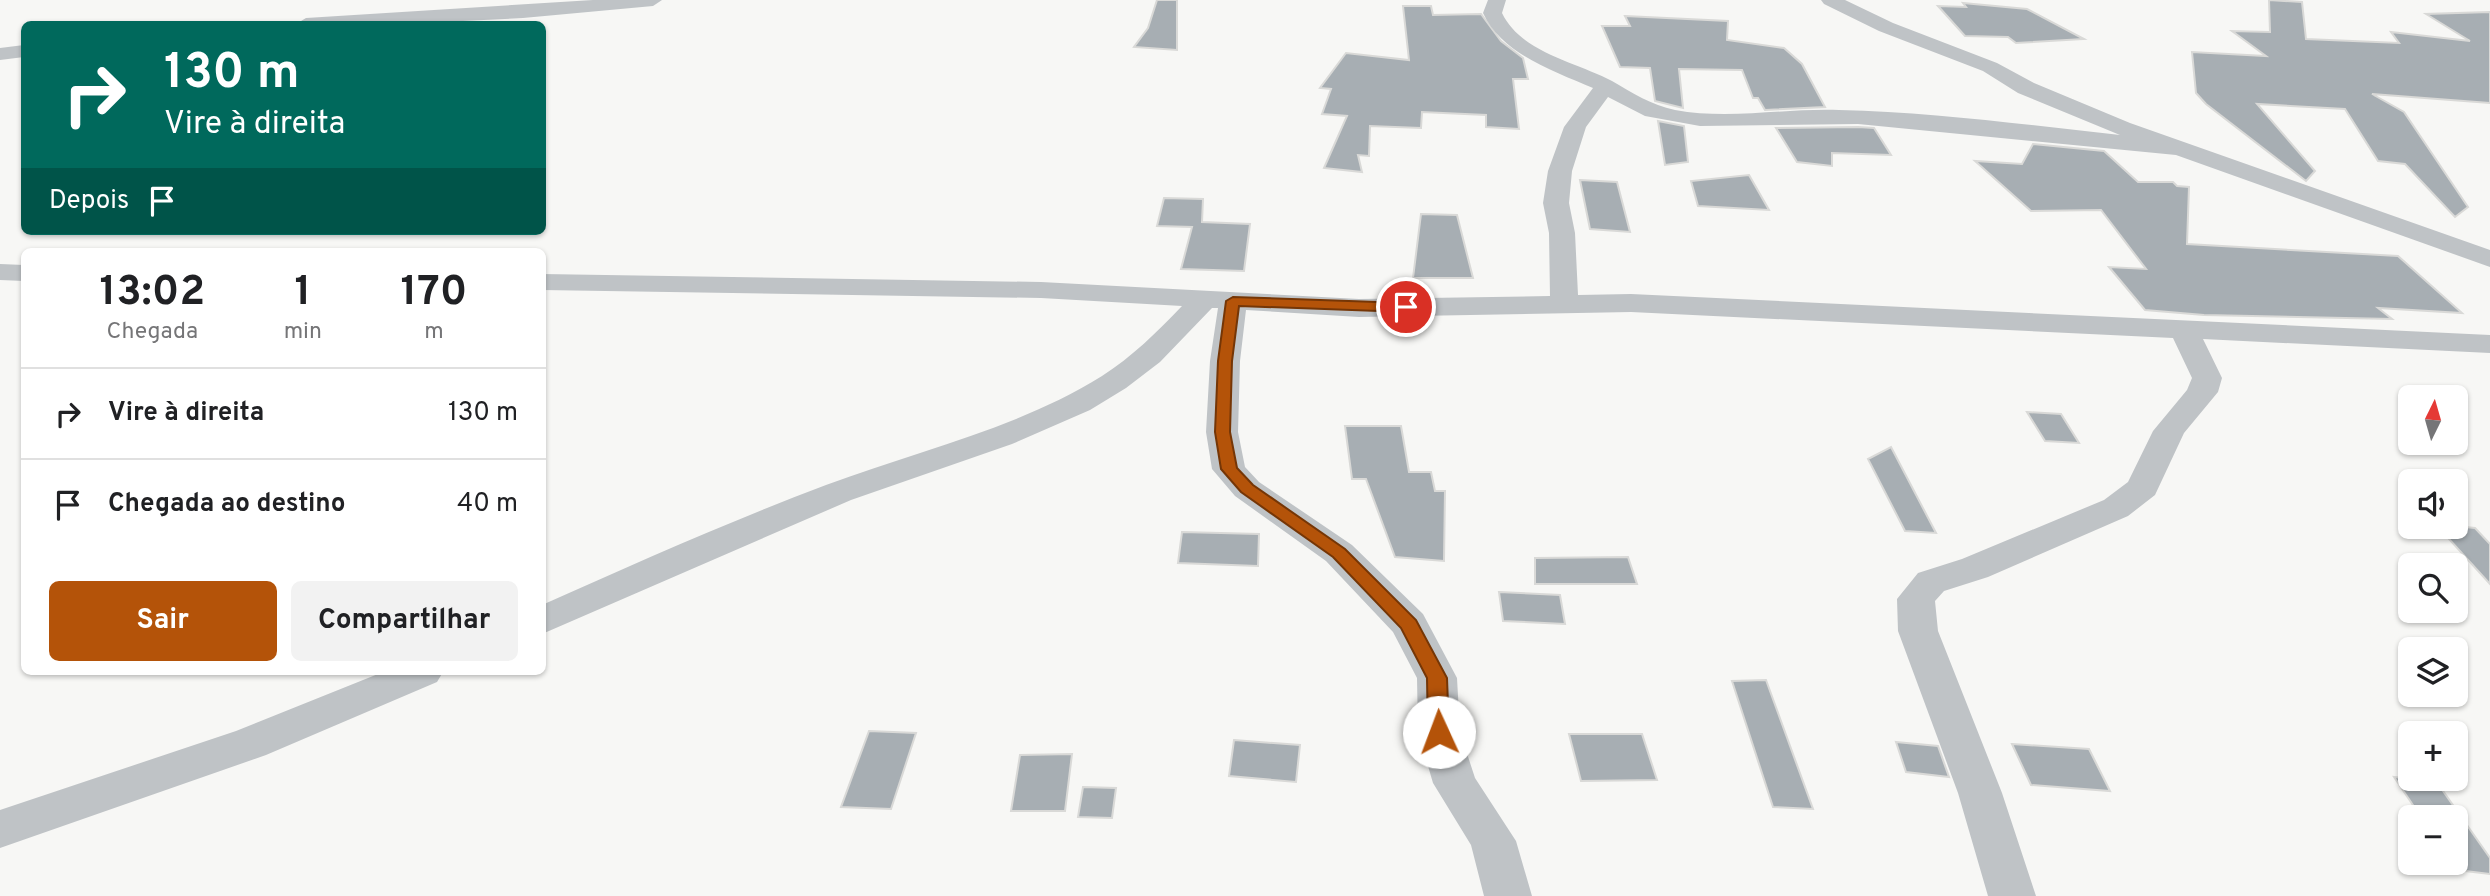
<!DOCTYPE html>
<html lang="pt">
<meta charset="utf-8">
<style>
body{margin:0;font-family:Overpass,sans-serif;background:#f2f2f2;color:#202124;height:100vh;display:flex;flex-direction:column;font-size:26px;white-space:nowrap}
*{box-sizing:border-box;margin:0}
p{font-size:23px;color:#757577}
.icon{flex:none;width:38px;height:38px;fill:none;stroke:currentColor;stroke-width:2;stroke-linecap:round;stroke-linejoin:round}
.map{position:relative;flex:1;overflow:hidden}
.details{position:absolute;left:21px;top:248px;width:525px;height:427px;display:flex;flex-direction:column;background:#fff;border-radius:10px;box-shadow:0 2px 5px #0004}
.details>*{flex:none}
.top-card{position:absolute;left:21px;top:21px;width:525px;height:214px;border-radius:10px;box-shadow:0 2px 5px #0004;background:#00695c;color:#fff;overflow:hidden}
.needle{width:46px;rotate:5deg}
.buttons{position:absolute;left:2398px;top:385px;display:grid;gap:14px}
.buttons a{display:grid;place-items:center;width:70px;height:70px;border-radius:10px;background:#fff;box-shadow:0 2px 5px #0004;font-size:35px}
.pin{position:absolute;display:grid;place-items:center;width:60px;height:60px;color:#fff;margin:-30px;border:4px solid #fff;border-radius:50%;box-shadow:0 2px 7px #0007}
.me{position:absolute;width:77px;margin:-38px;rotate:358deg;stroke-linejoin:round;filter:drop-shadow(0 0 5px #0008)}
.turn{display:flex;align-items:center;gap:24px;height:147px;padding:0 28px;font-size:32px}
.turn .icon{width:91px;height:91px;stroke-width:2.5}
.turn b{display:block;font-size:49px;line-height:60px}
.then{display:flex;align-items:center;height:66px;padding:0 28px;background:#0003;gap:14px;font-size:26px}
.eta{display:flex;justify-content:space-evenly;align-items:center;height:119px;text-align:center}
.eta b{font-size:42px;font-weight:700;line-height:49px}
.primary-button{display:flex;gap:14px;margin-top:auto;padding:14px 28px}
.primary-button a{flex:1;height:80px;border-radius:10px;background:#b45309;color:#fff;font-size:28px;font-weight:700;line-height:80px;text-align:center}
.primary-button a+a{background:#f2f2f2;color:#202124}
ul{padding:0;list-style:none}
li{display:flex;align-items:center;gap:21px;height:91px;padding:0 28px;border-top:2px solid #e0e0e0}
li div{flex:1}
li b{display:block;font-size:26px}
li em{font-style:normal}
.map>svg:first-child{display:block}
</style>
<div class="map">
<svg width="2490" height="896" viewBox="0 0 2490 896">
<rect width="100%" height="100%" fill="#f7f7f5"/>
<!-- building -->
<path fill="#a7aeb3" stroke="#d9d9d7" stroke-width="2" d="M1157,0H1177V50L1134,47L1148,28Z
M2269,0L2302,2L2306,39L2399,43L2391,32L2470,41L2426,14L2490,12V103L2372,94L2404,112L2468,207L2455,217L2405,164L2378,161L2345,109L2257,104L2315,171L2306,181L2206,104L2196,93L2192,52L2266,56L2232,31L2270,32Z
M1963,3L2027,9L2084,39L2016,43L2008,37L1965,36L1938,6L1966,7Z
M1403,6H1431L1433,15L1481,14L1501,41L1523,58L1528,79H1513L1519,129L1486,127V115L1422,112L1421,128L1370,126L1369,156L1358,155L1362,172L1324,168L1347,116L1322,114L1331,89L1320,88L1346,53L1409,60Z
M1625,16L1728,21L1727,40L1784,48L1802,64L1825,107L1765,110L1758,98H1753L1742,70L1679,69L1683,108L1655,101L1650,68L1620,67L1602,26H1630Z
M1658,121L1684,126L1688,162L1665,165Z
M1858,127L1874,128L1891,155L1832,153V166L1797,162L1776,128Z
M2033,144L2104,151L2138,182H2173L2177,186L2189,187L2187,244L2398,256L2462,313L2378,308L2392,319L2204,315L2145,310L2109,267L2146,269L2101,210L2031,211L1975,161L2022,164Z
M1749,175L1769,210L1698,206L1691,181Z
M1580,180L1617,182L1630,232L1590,229Z
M1164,198L1203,199L1202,222L1250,224L1244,271L1181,269L1192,227L1157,226Z
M1421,214L1457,215L1473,278H1413Z
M2027,412L2061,414L2079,443L2045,441Z
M1345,426H1401L1409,472H1431L1435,491H1445L1444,561L1395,557L1366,479H1352Z
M1891,447L1936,533L1905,531L1868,459Z
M2455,526L2475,528L2490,544V584L2438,527Z
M1182,532L1259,534L1258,566L1178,563Z
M1628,557L1637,584H1535V558Z
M1499,592L1560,595L1565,624L1503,621Z
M1766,680L1813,809L1773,807L1732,681Z
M869,731L916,733L891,809L841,807Z
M1569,734H1642L1657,780L1581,781Z
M1234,740L1300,745L1296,782L1229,776Z
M1896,742L1938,746L1949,777L1906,772Z
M2012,744L2089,749L2110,791L2031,785Z
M1072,754L1065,811H1011L1020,755Z
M2394,777L2436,781L2490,858V874L2457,870L2452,863H2455V817H2421Z
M1083,787L1116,788L1112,818L1078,817Z"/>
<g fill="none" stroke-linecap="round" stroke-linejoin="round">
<!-- street -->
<path fill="#bfc3c6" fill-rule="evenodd" d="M593,0H662L653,6L523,18L400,24H296L306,18Z
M1488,0H1506L1502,13C1521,53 1577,62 1612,81C1633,93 1651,105 1675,110C1729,120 1785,108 1839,110C1933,112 2027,125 2120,135L2018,93L1983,71L1879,31L1824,4L1821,0H1845L1893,23L1997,63L2034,83L2130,123L2490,250V267L2176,155L1858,124L1700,126L1645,116L1608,97L1586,127L1572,171L1569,203L1575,233L1578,295L1631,294L2490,335V353L2203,339L2222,378L2218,392L2184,433L2155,495L2128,516L1988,577L1944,591L1935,601L1938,631L2002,793L2036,896H1988L1958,793L1898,631L1897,599L1918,573L1962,559L2104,500L2128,482L2153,431L2187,390L2192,378L2173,338L1631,312L1359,317L1246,310L1240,361L1238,432L1245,467L1259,482L1352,545L1423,614L1457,678L1460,732L1475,778L1516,841L1532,896H1484L1471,845L1433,783L1418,732L1417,678L1393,632L1326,561L1235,496L1212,469L1206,432L1210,361L1218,308H1212L1160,362L1126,388L1090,410L1012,444L851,500L542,634V605C636,563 730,521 826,485C919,450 1017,429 1102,376C1132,357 1157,332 1182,306L1041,298L542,290V274L1041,282L1359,299L1550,296L1549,233L1543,203L1548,171L1564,127L1593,88C1553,71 1502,54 1483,13Z
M24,45V57L0,60V48Z
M0,264L24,265V281L0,280Z
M383,672H443L437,682L266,755L0,848V810L236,731Z"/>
</g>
<!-- route -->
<path fill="#b45309" stroke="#753606" stroke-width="2" d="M1233,297L1406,303L1413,307L1406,312L1239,306L1232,361L1230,432L1237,468L1253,485L1345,549L1416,620L1447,678L1449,732L1446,738L1439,740L1431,738L1428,732L1427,678L1401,628L1333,557L1241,492L1221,469L1215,432L1218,361L1226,301Z"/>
</svg>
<div class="buttons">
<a><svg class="needle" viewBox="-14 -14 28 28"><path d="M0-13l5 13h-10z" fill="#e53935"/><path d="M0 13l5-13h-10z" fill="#757577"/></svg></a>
<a><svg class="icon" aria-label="sound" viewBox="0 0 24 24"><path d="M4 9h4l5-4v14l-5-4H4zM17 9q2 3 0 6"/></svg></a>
<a><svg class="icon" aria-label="search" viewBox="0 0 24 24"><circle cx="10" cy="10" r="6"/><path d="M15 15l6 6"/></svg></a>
<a><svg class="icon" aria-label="layers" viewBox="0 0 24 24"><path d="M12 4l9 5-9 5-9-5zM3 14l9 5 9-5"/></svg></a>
<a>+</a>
<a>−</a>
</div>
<div class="pin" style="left:1406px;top:307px;background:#d93025"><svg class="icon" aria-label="arrive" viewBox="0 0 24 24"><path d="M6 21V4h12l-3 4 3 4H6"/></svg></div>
<svg class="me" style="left:1439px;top:732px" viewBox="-20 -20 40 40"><circle r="19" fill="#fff"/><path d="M0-13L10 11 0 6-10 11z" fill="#b45309"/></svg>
<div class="top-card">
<div class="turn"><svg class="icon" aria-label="right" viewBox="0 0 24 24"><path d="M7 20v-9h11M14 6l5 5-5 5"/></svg><div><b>130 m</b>Vire à direita</div></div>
<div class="then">Depois<svg class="icon" aria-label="arrive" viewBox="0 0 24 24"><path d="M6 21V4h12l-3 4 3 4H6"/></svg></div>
</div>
<section class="details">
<div class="eta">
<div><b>13:02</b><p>Chegada</p></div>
<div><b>1</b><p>min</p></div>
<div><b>170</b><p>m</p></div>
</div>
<ul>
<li><svg class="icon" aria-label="right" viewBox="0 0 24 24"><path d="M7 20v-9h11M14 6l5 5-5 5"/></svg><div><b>Vire à direita</b></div><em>130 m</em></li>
<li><svg class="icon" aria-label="arrive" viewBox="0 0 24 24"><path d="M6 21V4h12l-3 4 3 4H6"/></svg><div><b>Chegada ao destino</b></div><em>40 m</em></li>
</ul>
<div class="primary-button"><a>Sair</a><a>Compartilhar</a></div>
</section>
</div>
